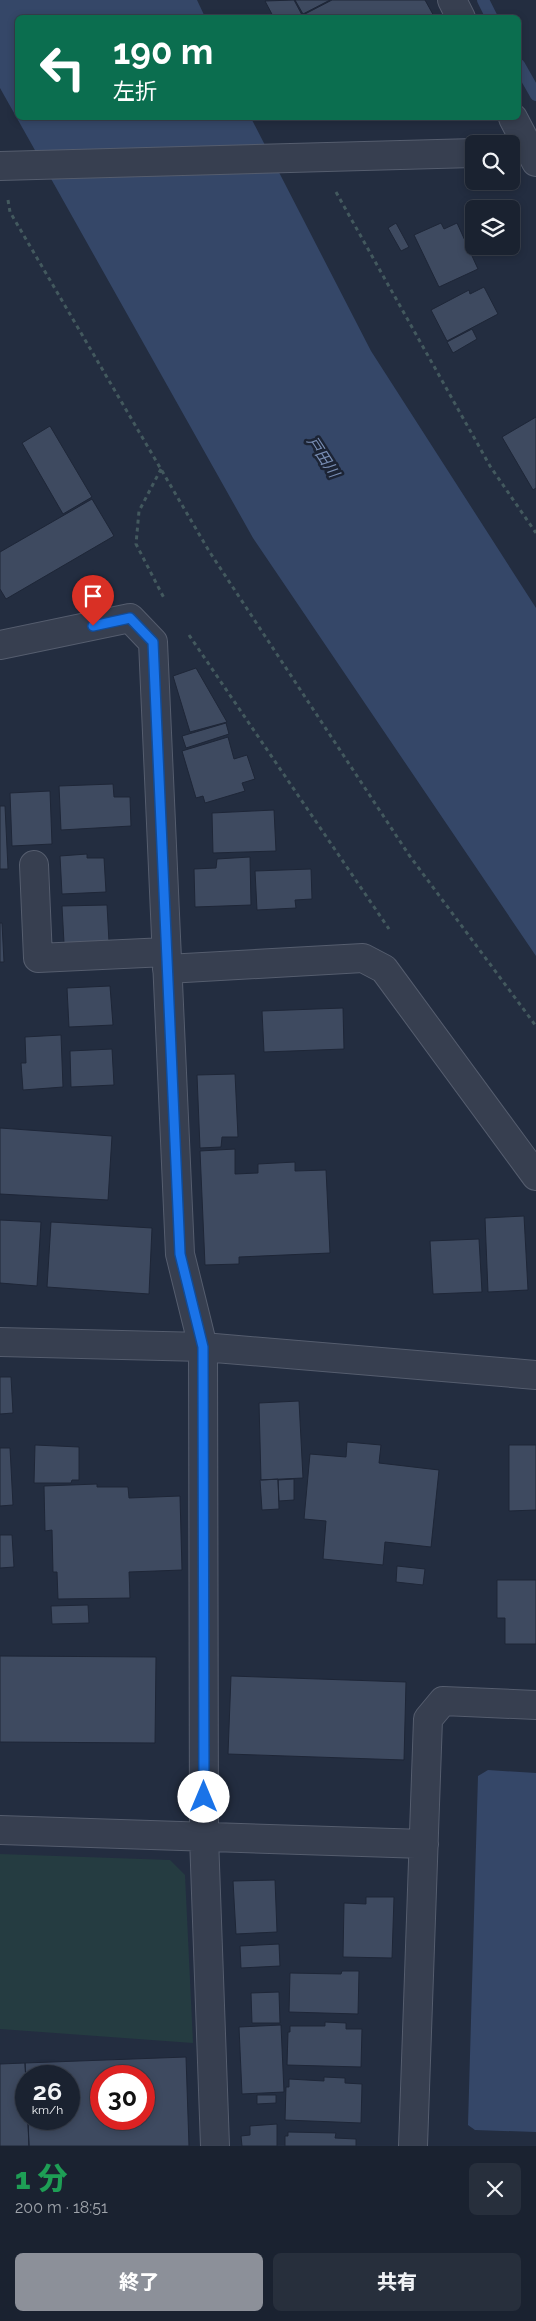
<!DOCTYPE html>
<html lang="ja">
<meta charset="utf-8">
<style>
body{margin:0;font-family:Raleway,"Noto Sans JP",sans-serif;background:#272f3c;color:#f1f3f6;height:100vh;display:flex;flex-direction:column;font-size:19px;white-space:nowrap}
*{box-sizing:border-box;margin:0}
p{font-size:16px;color:#9fa4ab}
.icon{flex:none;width:28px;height:28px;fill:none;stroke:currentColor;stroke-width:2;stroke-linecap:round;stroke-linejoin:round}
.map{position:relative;height:2146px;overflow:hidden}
.panel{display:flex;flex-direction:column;background:#1a2230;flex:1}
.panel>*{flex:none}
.guide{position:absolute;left:15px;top:15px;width:506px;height:105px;border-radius:8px;box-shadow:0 2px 8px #0003,0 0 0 1px #383f4c;background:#0b6e4f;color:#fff;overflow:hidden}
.fabs{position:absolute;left:465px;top:135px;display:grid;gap:10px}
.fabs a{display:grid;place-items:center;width:55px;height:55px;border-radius:8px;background:#1a2230;box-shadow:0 2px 8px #0003,0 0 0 1px #383f4c;font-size:25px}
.speed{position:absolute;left:15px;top:2065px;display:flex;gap:10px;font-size:25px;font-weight:700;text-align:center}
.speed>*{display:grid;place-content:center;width:65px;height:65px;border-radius:50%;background:#1a2230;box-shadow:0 2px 8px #0003,0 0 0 1px #383f4c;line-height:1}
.speed small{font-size:12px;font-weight:400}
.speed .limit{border:8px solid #d22;background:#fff;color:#111}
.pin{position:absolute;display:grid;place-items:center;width:42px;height:42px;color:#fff;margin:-51px -21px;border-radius:50% 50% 50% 0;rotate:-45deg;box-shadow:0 0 5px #0007}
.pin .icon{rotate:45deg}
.me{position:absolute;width:55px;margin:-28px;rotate:0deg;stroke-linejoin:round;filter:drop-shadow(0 0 4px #0008)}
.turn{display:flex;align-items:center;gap:18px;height:105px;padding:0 15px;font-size:22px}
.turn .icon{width:65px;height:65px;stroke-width:2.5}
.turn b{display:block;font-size:35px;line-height:42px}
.round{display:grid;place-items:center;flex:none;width:52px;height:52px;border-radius:8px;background:#272f3c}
.overview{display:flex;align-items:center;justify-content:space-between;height:85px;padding:0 15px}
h1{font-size:30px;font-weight:800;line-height:38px;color:#1e9e55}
.cta{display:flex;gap:10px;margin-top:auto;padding:10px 15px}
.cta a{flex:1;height:58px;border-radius:8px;background:#8c9099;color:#fff;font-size:20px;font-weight:800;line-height:58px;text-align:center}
.cta a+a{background:#272f3c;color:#f1f3f6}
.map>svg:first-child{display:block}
</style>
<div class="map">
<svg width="536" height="2146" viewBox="0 0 536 2146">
<rect width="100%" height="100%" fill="#232d40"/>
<!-- green -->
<path fill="#253c41" d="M0,1854L170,1860L185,1875L193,2043L0,2029Z"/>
<!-- water -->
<path fill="#354768" d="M0,0H197L205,17L18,18V118H251L371,351L536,608V956L253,538L0,88Z
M488,1770L536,1773V2132L475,2130L468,2125L478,1776Z"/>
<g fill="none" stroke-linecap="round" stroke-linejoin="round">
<!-- stream -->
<path stroke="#354768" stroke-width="12" d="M483,0L492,18
M519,65L536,95"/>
</g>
<!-- building -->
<path fill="#3e4a60" stroke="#1e2637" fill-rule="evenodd" d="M294,0L302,15L298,18H274L265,1Z
M295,0H330L303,14Z
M332,0H425L435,18H307L305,14Z
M396,223L409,247L401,251L388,228Z
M441,223L444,229L457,223L478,269L439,287L414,235Z
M484,287L498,314L447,341L431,310L469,290L470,294Z
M472,329L477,339L453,353L447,342Z
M536,417V488L533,490L502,437Z
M50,426L92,497L63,514L22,443Z
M92,499L114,536L6,599L0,589V552Z
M196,668L227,722L190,732L173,676Z
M226,723L229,734L186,748L182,736Z
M228,737L234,759L247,755L255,779L242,783L245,791L205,803L203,796L196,798L182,751Z
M113,784L114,797H130L131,826L61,830L59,786Z
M50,791L52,844L12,846L10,793Z
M0,806H5L8,869H0Z
M274,810L276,851L213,853L212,813Z
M87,854V858H104L106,892L62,894L60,856Z
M250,857L251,905L195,907L194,869L216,868L217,859Z
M311,869L312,899L295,900L296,908L257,910L255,871Z
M107,905L109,942L64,943L62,906Z
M0,923H2L4,962H0Z
M110,986L113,1025L69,1027L67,988Z
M343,1008L344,1049L264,1052L262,1011Z
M61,1035L63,1087L23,1090L21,1063H26L25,1037Z
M112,1049L114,1085L71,1087L70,1051Z
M235,1074L238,1137H222L221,1147L200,1148L197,1075Z
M0,1128L112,1136L108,1200L0,1194Z
M235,1149V1174L258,1173V1164L295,1162V1171L326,1170L330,1253L239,1257V1264L205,1265L200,1151Z
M524,1216L528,1290L488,1292L485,1218Z
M0,1220L41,1222L37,1286L0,1283Z
M51,1222L152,1228L149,1294L47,1287Z
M479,1239L482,1292L433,1294L430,1241Z
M0,1377H11L13,1413L0,1414Z
M299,1401L303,1478L261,1480L259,1403Z
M347,1442L381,1445L379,1463L439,1470L431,1547L385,1542L383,1565L323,1559L326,1521L304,1519L310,1454L346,1457Z
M35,1445L79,1447V1480H72L71,1483H34Z
M509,1445H536V1510L509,1511Z
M0,1448H10L13,1505L0,1506Z
M278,1479L279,1509L262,1510L260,1480Z
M294,1479V1500L279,1501L278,1480Z
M97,1484V1487H128L129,1498L180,1496L182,1570L129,1572L130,1598L58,1599L57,1572H53L52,1530L45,1531L44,1486Z
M0,1535H12L14,1567L0,1568Z
M397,1566L425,1569L423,1585L396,1582Z
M497,1580H536V1644H505V1618H497Z
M88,1605L89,1623L52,1624L51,1606Z
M0,1656L156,1657L155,1743L0,1742Z
M231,1676L406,1682L404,1760L228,1754Z
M275,1880L277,1932L236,1934L233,1881Z
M366,1897H394L392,1958L343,1957L344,1903L366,1904Z
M279,1944L280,1966L241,1968L240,1946Z
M342,1971H359L358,2014L289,2012L290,1973L341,1974Z
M279,1992L280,2023H252L251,1993Z
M325,2022L346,2023V2029H362L361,2067L287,2065L288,2032H290V2026H325Z
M281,2025L284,2092L242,2094L239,2027Z
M186,2057L189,2146H29L28,2119H69V2076H26V2082L25,2063ZM101,2076H144V2119H101Z
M25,2063L29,2146H0V2064Z
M324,2077L345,2078V2083L362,2084L361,2123L285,2120L286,2087H289V2079L324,2081Z
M257,2095H276V2103L257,2104Z
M277,2124V2146H242L241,2136L250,2135V2126Z
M288,2132L336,2133L335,2138L356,2139V2146H285V2136H288Z"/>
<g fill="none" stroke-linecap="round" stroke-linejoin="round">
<defs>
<path id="minor" d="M452,0L461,18
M513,118L536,162
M0,166L474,153
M0,645L130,618L153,642L180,1254L203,1347L204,1837L215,2146
M34,865L38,958L166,952
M167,969L363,958L384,969L536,1176
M0,1342L203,1347L536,1375
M0,1830L424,1844
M413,2146L428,1719L443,1701L536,1705"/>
</defs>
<!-- minor casing -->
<use href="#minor" stroke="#555d6e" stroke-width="30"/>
<!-- path -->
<path stroke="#43595e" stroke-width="3" stroke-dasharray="4 4" stroke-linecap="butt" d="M336,192L490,466L536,533
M8,200L10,212L209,551L409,855L536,1026
M161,469L139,511L136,544L165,600
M189,635L389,929"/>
<!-- minor -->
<use href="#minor" stroke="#373f50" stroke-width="28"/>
</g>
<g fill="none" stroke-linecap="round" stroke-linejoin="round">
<defs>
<path id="route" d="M93,626L130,618L153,642L180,1254L203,1347L204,1797"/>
</defs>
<!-- route casing -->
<use href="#route" stroke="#114b97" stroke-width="12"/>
<!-- route -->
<use href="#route" stroke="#1a73e8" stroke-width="9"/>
</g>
<g text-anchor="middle" stroke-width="5" stroke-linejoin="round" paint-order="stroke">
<!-- water labels -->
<g font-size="15" font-style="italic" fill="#798eb4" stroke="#1c2435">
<text transform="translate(323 457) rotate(57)" y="5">戸田川</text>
</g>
</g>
</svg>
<div class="fabs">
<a><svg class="icon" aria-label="search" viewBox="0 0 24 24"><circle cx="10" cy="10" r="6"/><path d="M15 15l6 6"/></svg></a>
<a><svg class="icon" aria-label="layers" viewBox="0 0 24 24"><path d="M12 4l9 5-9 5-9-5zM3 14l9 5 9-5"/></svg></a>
</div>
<div class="speed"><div>26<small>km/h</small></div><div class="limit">30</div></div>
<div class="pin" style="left:93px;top:626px;background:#d93025"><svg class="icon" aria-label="arrive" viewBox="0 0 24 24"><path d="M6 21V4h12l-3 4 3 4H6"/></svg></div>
<svg class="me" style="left:204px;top:1797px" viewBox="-20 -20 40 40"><circle r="19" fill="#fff"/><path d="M0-13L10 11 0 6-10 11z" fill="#1a73e8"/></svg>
<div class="guide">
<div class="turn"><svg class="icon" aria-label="left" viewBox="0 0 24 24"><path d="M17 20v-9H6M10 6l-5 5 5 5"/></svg><div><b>190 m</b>左折</div></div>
</div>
</div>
<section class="panel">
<div class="overview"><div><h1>1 分</h1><p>200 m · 18:51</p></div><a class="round"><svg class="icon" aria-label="close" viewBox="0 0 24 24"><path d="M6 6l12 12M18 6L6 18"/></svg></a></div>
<div class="cta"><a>終了</a><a>共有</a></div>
</section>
